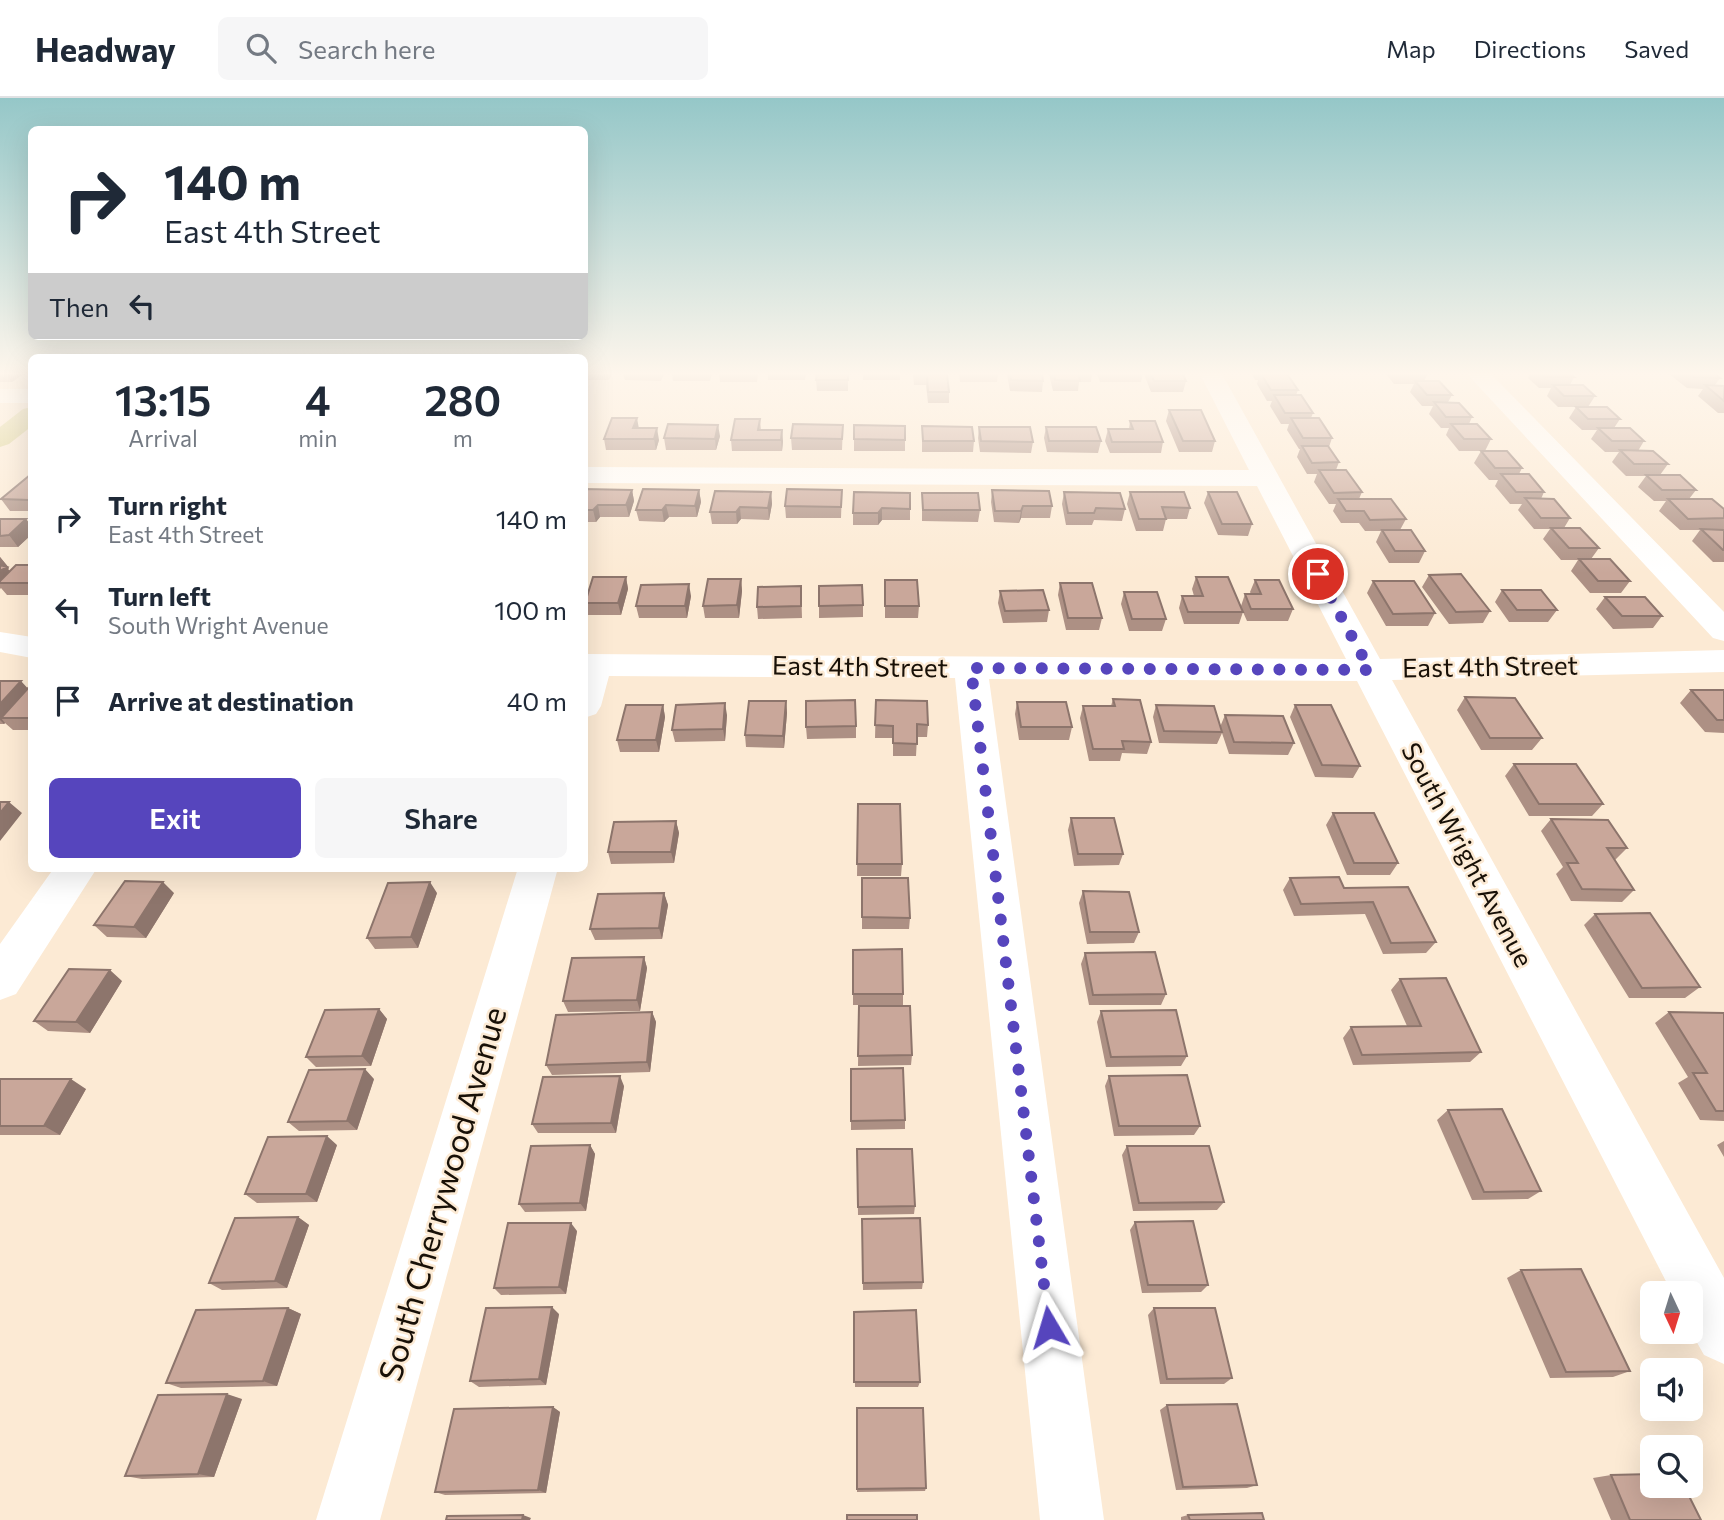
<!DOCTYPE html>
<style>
body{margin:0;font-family:Commissioner,sans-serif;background:#f6f6f7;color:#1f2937;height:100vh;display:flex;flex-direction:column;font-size:26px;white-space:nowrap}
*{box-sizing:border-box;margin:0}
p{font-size:23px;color:#747a83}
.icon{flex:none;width:38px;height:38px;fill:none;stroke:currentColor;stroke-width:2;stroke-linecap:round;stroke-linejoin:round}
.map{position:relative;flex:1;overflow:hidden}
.drawer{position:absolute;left:28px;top:256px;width:560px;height:518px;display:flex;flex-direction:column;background:#fff;border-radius:10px;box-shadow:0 7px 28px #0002}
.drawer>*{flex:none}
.top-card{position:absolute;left:28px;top:28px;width:560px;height:214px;border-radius:10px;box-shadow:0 7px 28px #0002;background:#fff;color:#1f2937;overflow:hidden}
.needle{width:46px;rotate:176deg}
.controls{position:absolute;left:1640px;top:1183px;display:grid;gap:14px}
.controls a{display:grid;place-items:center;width:63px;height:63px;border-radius:10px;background:#fff;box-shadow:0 7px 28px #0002;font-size:35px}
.pin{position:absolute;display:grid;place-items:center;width:60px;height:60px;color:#fff;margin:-30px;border:4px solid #fff;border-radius:50%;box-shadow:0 2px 7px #0007}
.me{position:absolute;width:77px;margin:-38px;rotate:353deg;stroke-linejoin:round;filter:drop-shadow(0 0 5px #0008)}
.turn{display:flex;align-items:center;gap:24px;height:147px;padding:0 21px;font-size:32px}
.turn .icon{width:91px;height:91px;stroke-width:2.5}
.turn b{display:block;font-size:49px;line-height:60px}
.then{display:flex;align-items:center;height:66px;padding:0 21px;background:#0003;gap:14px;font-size:26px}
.eta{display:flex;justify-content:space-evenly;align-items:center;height:119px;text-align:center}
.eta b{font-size:42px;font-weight:600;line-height:49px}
.cta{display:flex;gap:14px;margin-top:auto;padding:14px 21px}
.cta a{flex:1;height:80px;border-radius:10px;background:#5645bd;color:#fff;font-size:28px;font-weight:600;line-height:80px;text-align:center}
.cta a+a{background:#f6f6f7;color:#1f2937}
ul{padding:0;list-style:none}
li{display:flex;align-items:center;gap:21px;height:91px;padding:0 21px}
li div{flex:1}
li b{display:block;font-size:26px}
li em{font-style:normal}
header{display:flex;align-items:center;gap:42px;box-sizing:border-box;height:98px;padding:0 35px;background:#fff;border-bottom:2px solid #e0e1e3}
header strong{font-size:33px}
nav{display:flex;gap:38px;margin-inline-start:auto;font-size:24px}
.search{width:490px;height:63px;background:#f6f6f7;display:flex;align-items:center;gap:18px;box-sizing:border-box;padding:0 24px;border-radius:10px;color:#747a83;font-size:26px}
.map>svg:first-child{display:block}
</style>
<header>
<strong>Headway</strong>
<div class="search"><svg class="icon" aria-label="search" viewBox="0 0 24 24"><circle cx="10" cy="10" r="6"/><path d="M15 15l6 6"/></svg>Search here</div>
<nav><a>Map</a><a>Directions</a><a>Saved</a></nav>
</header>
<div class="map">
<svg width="1724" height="1422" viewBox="0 0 1724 1422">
<rect width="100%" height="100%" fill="#fcead4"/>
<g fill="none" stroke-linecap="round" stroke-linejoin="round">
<!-- minor -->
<path fill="#fff" fill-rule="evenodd" d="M1200,276H1222L1380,561L1724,552V574L1392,582L1724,1180V1266L1704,1257L1690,1232V1195H1672L1357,583L989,581L1104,1422H1040L955,580L609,578L601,608L596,616L584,620V556L1346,561L1257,388L584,385V369L1249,372Z
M1467,276H1491L1724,514V543L1713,540Z
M0,291H32V305H0Z
M0,534L32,539V560L0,554Z
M54,770H97L16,896L0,902V846Z
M518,770H558L380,1422H316Z"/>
<!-- major -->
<path fill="#d8d08c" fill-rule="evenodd" d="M32,309V328L9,346L0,349V329L23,311Z"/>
</g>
<!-- wall -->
<path fill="#ad9084" d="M0,276H23L12,284H0Z
M584,276H612L609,282H584Z
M623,276H664L661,283L625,282Z
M672,276H712L710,283H673Z
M719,276H758L757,284H720Z
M768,276H806L805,282H768Z
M848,276V293H817L816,282Z
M863,276H900V282H863Z
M913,276H947L949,294V305H928L926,287H914Z
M959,276H998L997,284H960Z
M1007,276H1042L1043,283L1042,294L1010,293Z
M1049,276H1092L1091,284H1079L1078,293H1053Z
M1097,276H1143L1141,284H1100Z
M1144,276H1183L1186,283L1183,294H1151Z
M1252,276H1287L1298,292L1296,297L1313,315L1311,320L1332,340L1329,349L1339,364L1336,372L1362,394L1359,401L1406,421L1400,432L1425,453L1419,465H1389L1376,444L1381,433H1365L1359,425H1341L1333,413L1336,406H1329L1314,384L1317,376H1307L1297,359L1300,351H1299L1287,332L1289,326H1281L1270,308L1272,303H1267L1257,286L1258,282H1255Z
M1386,276H1428L1424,283L1452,297L1448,304L1472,319L1469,326L1491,341L1485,353H1459L1446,337L1449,330H1441L1429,316L1433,308H1422L1410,294L1414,286H1394Z
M1530,276H1570L1574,279L1570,287L1595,298L1588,309L1620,321L1614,330L1644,343L1638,353L1668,366L1660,377L1696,392L1689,401L1724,420V464H1713L1692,443L1700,432H1680L1659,413L1666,403H1654L1638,389L1646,378H1626L1612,364L1619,354H1605L1591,341L1597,332H1582L1569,320L1576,309H1558L1547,298L1551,290H1539L1528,280Z
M1669,276H1715L1720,280L1715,287L1724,288V315H1718L1698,298L1703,291L1687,290Z
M1169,312L1215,343L1212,354H1179L1166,323Z
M760,321L761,332L783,343L782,353H732L731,342Z
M1130,323L1163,344L1161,355H1110L1105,343L1108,331H1129Z
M843,327L842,352H792L791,340Z
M854,327L905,342V353H854Z
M922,328L974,343L973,354H922Z
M979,329L1033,344L1031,355L980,354L978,340Z
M1046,329L1101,343L1098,355L1047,354L1044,340Z
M639,330L659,342L656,352H606L604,341Z
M720,338L716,352H666L664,340Z
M1481,353L1522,370L1519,376L1544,394L1541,401L1570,420L1564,430L1599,450L1591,461L1630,483L1621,495H1590L1571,473L1578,462H1561L1543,441L1550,431H1534L1518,412L1522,406H1510L1495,388L1498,382H1489L1474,365Z
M32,377V413H10L1,401Z
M584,391L632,392L634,403L629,419H600L596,424H584Z
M699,392L701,404L697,419H669L664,424L639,423L636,412Z
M842,392L841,420H786L785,408Z
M992,392L1052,408L1050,420H1021L1019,425L994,424L991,404Z
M771,394L772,406L769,422L741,421L737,426H712L710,414Z
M1064,394L1125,411L1122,423L1094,422L1092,427H1066L1062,406Z
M1130,394L1190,410L1187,421H1166L1163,433H1136L1127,406Z
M1208,394L1252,426L1248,438L1218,437L1204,405Z
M910,395V422H882L878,427H853V415Z
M922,395L980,412L978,424L922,423Z
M0,421H26L32,429V436L18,449H0Z
M0,459L9,470L8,471L10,473L32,467V497H7L1,490L0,491Z
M1429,477L1490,513L1483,525L1449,526L1422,489Z
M626,479L628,491L621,517H588L585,505Z
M1196,479L1241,508L1245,496H1251L1250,494L1255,482L1293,511L1288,523H1247L1243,514L1239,526H1184L1179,510L1182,498H1194L1192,491Z
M741,481L742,493L739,520H705L703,508Z
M885,482L919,508L918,520H885Z
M1373,483L1435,515L1428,528H1386L1367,495Z
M1060,485L1102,520L1099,532H1066L1058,497Z
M801,488L802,520L758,521L757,509Z
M819,488L863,507V519L819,520Z
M1502,492L1557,512L1548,524H1509L1495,504Z
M1000,493L1049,512L1047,524L1003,525L998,505Z
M1124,494L1166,521L1162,533H1129L1121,506Z
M691,498L687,520H639L636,508Z
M1605,499L1662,518L1653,530L1613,531L1596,511Z
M0,583L28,591L32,588V632H13L5,625L4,626H0Z
M1691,592H1724V635L1705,634L1680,605Z
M1465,599L1542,640L1532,652H1481L1457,612Z
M1113,601L1151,644L1147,656L1122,655L1120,663H1089L1080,620L1083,608H1111Z
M876,602L928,627L927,639H917L916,658H893V640H875Z
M786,603L787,615L784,650L746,649L745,637Z
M1017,604L1072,629L1069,642H1019L1015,616Z
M663,607L665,619L659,654H620L617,642Z
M1156,607L1220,629L1225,617L1294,645L1288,657L1229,656L1222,635L1217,646L1159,645L1153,619Z
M1295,607L1360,668L1353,680L1315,679L1290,619Z
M727,617L725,643L675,644L672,632Z
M856,628V640L807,641L806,629Z
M1514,666L1603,706L1592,718H1529L1505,678Z
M858,706L902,766L901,778H857Z
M1333,715L1398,765L1390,777H1347L1326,727Z
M1071,720L1123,756L1119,767L1074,768L1068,732Z
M1551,721L1627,750L1615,762L1634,792L1622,804L1571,803L1556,776L1563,769L1541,733Z
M676,723L679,735L674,765L611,766L608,754Z
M142,770H215L212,774L145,772Z
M862,780L910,820L909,831H862Z
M1290,780L1344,790L1408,789L1436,844L1426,855L1383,856L1365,816L1294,818L1283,792Z
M1083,793L1139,834L1134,845L1087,846L1079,805Z
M174,795L146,840L107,839L94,827Z
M437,795L418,850L375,851L367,840Z
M664,795L668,807L662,841L595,842L590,831Z
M1595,816L1700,889L1685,900H1629L1584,827Z
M853,852L903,896V907H853Z
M1085,855L1166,896L1161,907H1089L1081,866Z
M644,859L647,870L640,913L568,914L563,903Z
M1400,881L1481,954L1470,964L1353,967L1343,940L1351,929L1407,928L1391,892Z
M122,883L90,935L48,933L34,923Z
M859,908L912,957L911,967L858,968Z
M379,911L387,921L371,968L316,969L306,959Z
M1101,913L1187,958L1181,968L1106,969L1097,924Z
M652,914L656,924L650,974L552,977L546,967Z
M1669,914L1724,915V1023L1700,1022L1678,985L1688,979L1655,925Z
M1109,978L1200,1028L1194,1037L1114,1038L1105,988Z
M0,981L86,991L60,1037H0Z
M374,981L357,1032L299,1033L288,1024Z
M624,988L616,1035H538L532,1026Z
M1448,1012L1541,1093L1528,1101L1472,1102L1437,1022Z
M905,1022V1031L851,1032V1023Z
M1724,1043V1059L1717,1047Z
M337,1047L317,1104L257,1105L245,1096Z
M590,1047L595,1056L586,1113L525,1114L519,1106Z
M1127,1048L1224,1104L1217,1112L1133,1113L1122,1057Z
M857,1051L915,1108L914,1116L858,1117Z
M298,1119L309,1127L287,1190L222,1192L209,1185Z
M862,1121L923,1184L922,1191L863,1192Z
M1135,1124L1208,1187L1201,1194L1142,1195L1130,1132Z
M577,1133L566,1196L501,1197L494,1190Z
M1521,1172L1630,1273L1613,1279L1550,1280L1507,1180Z
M288,1210L301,1216L277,1288L181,1290L166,1285Z
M1154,1210L1232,1280L1224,1286H1160L1148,1217Z
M854,1214L920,1284L918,1289H855Z
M559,1216L546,1287L479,1289L470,1283Z
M242,1301L214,1379L142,1381L125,1378Z
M1167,1307L1257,1387L1247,1390L1176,1392L1160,1312Z
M553,1309L560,1314L546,1395L445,1397L435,1394Z
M857,1310L926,1390L925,1393L857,1394Z
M1611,1377L1701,1422H1611L1593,1380Z
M1188,1417L1264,1422H1181V1419Z"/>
<!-- shaded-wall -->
<path fill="#8d756c" d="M6,276H23L12,284Z
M637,320L639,331L635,342L633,330Z
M718,327L720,338L716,352L715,341Z
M657,330L659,342L656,352L654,341Z
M782,332L783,343L782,353L781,342Z
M632,392L634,403L629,419L626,407Z
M699,392L701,404L697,419L695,408Z
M771,394L772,406L769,422L768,410Z
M598,407L600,419L596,424L593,412Z
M666,407L669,419L664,424L662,412Z
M1023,408L1021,420L1019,425L1021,413Z
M740,409L741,421L737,426L736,414Z
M882,410V422L878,427V415Z
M26,421L32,429V436L18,449L9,437Z
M0,459L9,470L8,471L16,481L0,485Z
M626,479L628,491L621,517L618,505Z
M741,481L742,493L739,520L737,507Z
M689,486L691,498L687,520L685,508Z
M21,583L32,595L1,620L5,625L4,626L0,622V606Z
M786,603L787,615L784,650L783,638Z
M725,605L727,617L725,643L723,631Z
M663,607L665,619L659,654L656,642Z
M9,704L22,715L0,743V715Z
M676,723L679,735L674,765L671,754Z
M163,784L174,795L146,840L134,829Z
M430,784L437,795L418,850L411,839Z
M664,795L668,807L662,841L659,830Z
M644,859L647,870L640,913L637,902Z
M110,872L122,883L90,935L76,924Z
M379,911L387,921L371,968L362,958Z
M652,914L656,924L650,974L647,964Z
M365,971L374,981L357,1032L347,1023Z
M620,978L624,988L616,1035L611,1025Z
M71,981L86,991L60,1037L44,1028Z
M327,1038L337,1047L317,1104L306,1096Z
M590,1047L595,1056L586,1113L580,1105Z
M298,1119L309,1127L287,1190L275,1183Z
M571,1125L577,1133L566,1196L559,1189Z
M552,1209L559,1216L546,1287L539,1281Z
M288,1210L301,1216L277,1288L263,1283Z
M227,1296L242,1301L214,1379L198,1376Z
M553,1309L560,1314L546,1395L538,1392Z
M523,1417L531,1420L530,1422H522Z"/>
<!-- building -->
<path fill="#c9a79a" stroke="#8d756c" stroke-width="2" d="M817,276H848V282H816Z
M915,276H947L949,294H928L927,276Z
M1010,276H1042L1043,283L1011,282Z
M1054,276H1078L1080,283L1055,282Z
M1151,276H1183L1186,283H1154Z
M1261,276H1287L1298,292H1271Z
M1541,276H1570L1574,279H1545Z
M1690,276H1715L1720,280L1694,279Z
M1415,283H1439L1452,297H1427Z
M1553,287H1583L1595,298H1564Z
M1705,287L1724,288V303Z
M1274,297H1301L1313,315H1285Z
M1434,304L1459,305L1472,319H1446Z
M1576,309H1607L1620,321H1588Z
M1169,312H1201L1215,343H1183Z
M612,320H637L633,330H657L654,341H604Z
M1291,320H1319L1332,340H1303Z
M735,321H760L758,332H782L781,342H731Z
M1130,323H1155L1163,344H1112L1108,331H1133Z
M668,326L718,327L715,341L664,340Z
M793,326L843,327L842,341L791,340Z
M1451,326H1477L1491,341H1464Z
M854,327L905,328V342L854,341Z
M922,328L972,329L974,343H923Z
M979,329H1030L1033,344L981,343Z
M1046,329H1096L1101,343H1049Z
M1598,330H1630L1644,343H1612Z
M1302,348H1328L1339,364L1312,365Z
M1620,352L1653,353L1668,366H1634Z
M1481,353H1507L1522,370H1495Z
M1319,372H1346L1362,394L1334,395Z
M1501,376H1529L1544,394H1516Z
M30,377H32V400L29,402L1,401Z
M1646,377H1680L1696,392H1662Z
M584,391L632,392L626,407H598L593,412H584Z
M643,391L699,392L695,408L666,407L662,412H636Z
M787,391L842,392L841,409L785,408Z
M992,392L1049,393L1052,408H1023L1021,413H995Z
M715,393L771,394L768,410L740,409L736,414H710Z
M854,394L910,395V411L882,410L878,415H853Z
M1064,394L1120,395L1125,411L1096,410L1094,415H1068Z
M1130,394H1184L1190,410L1162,409L1166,421H1139Z
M1208,394H1237L1252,426H1222Z
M922,395H978L980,412H923Z
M1525,400L1554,401L1570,420H1541Z
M1338,401H1391L1406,421L1370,422L1364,413H1346Z
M1668,401H1712L1724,411V420L1688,421Z
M0,421H26L9,437L0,438Z
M1551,430H1580L1599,450H1569Z
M1701,431L1724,432V452H1723Z
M1382,432H1411L1425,453H1395Z
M1579,461H1610L1630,483H1598Z
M0,467L7,469L0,473Z
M16,467H32V485H0V483Z
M1461,476L1490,513L1456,514L1429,477Z
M593,479H626L618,505H585Z
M1196,479H1228L1243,514H1188L1182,498H1203Z
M708,481H741L737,507L703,508Z
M885,482H917L919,508H885Z
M1255,482H1279L1293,511H1251L1245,496H1261Z
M1373,483H1414L1435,515L1393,516Z
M1060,485H1092L1102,520H1068Z
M689,486L685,508H636L641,487Z
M862,487L863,507L819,508V488Z
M801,488V508L757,509L758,489Z
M1043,492L1049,512L1005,513L1000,493Z
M1502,492H1541L1557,512H1517Z
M1124,494H1157L1166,521H1132Z
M1605,499H1645L1662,518H1622Z
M0,583H21L0,606Z
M30,588H32V620H1Z
M1691,592H1724V622H1717Z
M1465,599L1515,600L1542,640H1490Z
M1113,601L1140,602L1151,644L1122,643L1124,651H1093L1083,608H1115Z
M855,602L856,628L806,629V603Z
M876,602L927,603L928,627L917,626V646L893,645V628L875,627Z
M749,603H786L783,638L745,637Z
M1017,604H1066L1072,629H1021Z
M725,605L723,631L672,632L676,607Z
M626,607H663L656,642H617Z
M1156,607L1214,608L1222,634L1164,633Z
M1295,607H1331L1360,668L1322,667Z
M1225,617L1283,618L1294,645L1234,644Z
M1514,666H1576L1603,706H1539Z
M0,704H9L0,715Z
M858,706H900L902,766H857Z
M1333,715H1374L1398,765H1354Z
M1071,720H1114L1123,756H1078Z
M1551,721L1608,722L1627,750H1607L1634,792L1582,791L1567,765H1578Z
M676,723L671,754H608L614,724Z
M1339,779L1344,790L1408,789L1436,844L1391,845L1373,804L1301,806L1290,780Z
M862,780H908L910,820L862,819Z
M125,783L163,784L134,829L94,827Z
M430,784L411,839L367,840L388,785Z
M1083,793L1129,794L1139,834H1090Z
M664,795L659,830L590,831L598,796Z
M1650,815L1700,889L1642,890L1595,816Z
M902,851L903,896H853V852Z
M1155,854L1166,896L1093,897L1085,855Z
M644,859L637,902L563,903L572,860Z
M69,871L110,872L76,924L34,923Z
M1446,880L1481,954L1362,957L1351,929L1421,928L1400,881Z
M859,908H910L912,957L858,958Z
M379,911L362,958L306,959L325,912Z
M1176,912L1187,958L1111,959L1101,913Z
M652,914L647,964L546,967L556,917Z
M1669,914L1724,915V1013H1716L1693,975H1707Z
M903,970L905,1022L851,1023V971Z
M365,971L347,1023L288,1024L309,972Z
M1187,977L1200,1028H1119L1109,978Z
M620,978L611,1025L532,1026L543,979Z
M0,981H71L44,1028H0Z
M1502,1011L1541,1093L1484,1094L1448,1012Z
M327,1038L306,1096H245L268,1039Z
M590,1047L580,1105L519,1106L531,1048Z
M1127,1048H1209L1224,1104L1139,1105Z
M857,1051H912L915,1108L858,1109Z
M298,1119L275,1183L209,1185L235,1120Z
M920,1120L923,1184L863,1185L862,1121Z
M1193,1123L1208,1187H1148L1135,1124Z
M508,1125H571L559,1189L494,1190Z
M1581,1171L1630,1273L1566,1274L1521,1172Z
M552,1209L539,1281L470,1283L486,1210Z
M288,1210L263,1283L166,1285L196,1212Z
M1154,1210H1215L1232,1280L1167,1281Z
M916,1212L920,1284H854V1214Z
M227,1296L198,1376L125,1378L158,1297Z
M1237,1306L1257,1387L1183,1389L1167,1307Z
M553,1309L538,1392L435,1394L454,1311Z
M857,1310H923L926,1390L857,1391Z
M1652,1376V1388H1684L1701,1422H1630L1611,1377Z
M1262,1415L1264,1422H1190L1188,1417Z
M523,1417L522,1422H446L447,1418Z
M847,1417H917V1422H847Z"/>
<!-- sky -->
<linearGradient id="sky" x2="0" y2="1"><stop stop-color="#95c7c8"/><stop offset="0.58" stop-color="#fef6ec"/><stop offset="1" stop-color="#fef6ec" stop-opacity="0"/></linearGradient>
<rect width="1724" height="475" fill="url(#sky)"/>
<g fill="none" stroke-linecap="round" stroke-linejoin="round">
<!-- route -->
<path stroke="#5645bd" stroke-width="12" stroke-dasharray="0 21.6" d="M1049,1229L971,570L1370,572L1318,476"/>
</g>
<g text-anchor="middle" stroke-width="5" stroke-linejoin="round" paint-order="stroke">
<!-- street labels -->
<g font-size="26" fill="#181007" stroke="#fcead4">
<text transform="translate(860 569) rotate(1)" y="9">East 4th Street</text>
<text transform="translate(1490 569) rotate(-1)" y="9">East 4th Street</text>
<text transform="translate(1467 757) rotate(62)" y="9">South Wright Avenue</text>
</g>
<!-- near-street labels -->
<g font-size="32" fill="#181007" stroke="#fcead4">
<text transform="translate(443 1096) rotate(-74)" y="11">South Cherrywood Avenue</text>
</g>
</g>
</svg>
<div class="controls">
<a><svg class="needle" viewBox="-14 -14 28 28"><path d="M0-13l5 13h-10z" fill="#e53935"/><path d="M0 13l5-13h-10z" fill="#747a83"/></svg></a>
<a><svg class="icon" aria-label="sound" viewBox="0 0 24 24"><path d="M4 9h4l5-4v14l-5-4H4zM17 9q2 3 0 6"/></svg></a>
<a><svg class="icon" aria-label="search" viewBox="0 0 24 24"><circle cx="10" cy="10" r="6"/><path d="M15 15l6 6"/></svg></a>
</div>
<div class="pin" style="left:1318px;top:476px;background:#d93025"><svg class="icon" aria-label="arrive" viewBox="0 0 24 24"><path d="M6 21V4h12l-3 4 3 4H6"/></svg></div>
<svg class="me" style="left:1049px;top:1229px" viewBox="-20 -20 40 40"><path d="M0-17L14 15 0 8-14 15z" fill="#5645bd" stroke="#fff" stroke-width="4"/></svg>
<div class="top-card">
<div class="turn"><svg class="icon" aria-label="right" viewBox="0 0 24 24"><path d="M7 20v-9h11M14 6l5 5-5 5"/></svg><div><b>140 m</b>East 4th Street</div></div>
<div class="then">Then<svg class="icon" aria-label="left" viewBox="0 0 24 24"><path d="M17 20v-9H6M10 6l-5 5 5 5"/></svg></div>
</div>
<section class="drawer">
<div class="eta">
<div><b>13:15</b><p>Arrival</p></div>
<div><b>4</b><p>min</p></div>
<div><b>280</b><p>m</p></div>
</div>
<ul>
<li><svg class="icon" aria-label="right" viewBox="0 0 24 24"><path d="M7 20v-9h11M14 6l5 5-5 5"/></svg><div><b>Turn right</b><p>East 4th Street</p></div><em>140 m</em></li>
<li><svg class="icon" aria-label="left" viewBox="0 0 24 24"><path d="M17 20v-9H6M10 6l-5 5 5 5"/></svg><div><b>Turn left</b><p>South Wright Avenue</p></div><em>100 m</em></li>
<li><svg class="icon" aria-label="arrive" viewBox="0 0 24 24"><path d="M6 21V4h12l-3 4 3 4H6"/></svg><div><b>Arrive at destination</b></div><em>40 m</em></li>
</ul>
<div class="cta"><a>Exit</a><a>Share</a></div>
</section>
</div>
